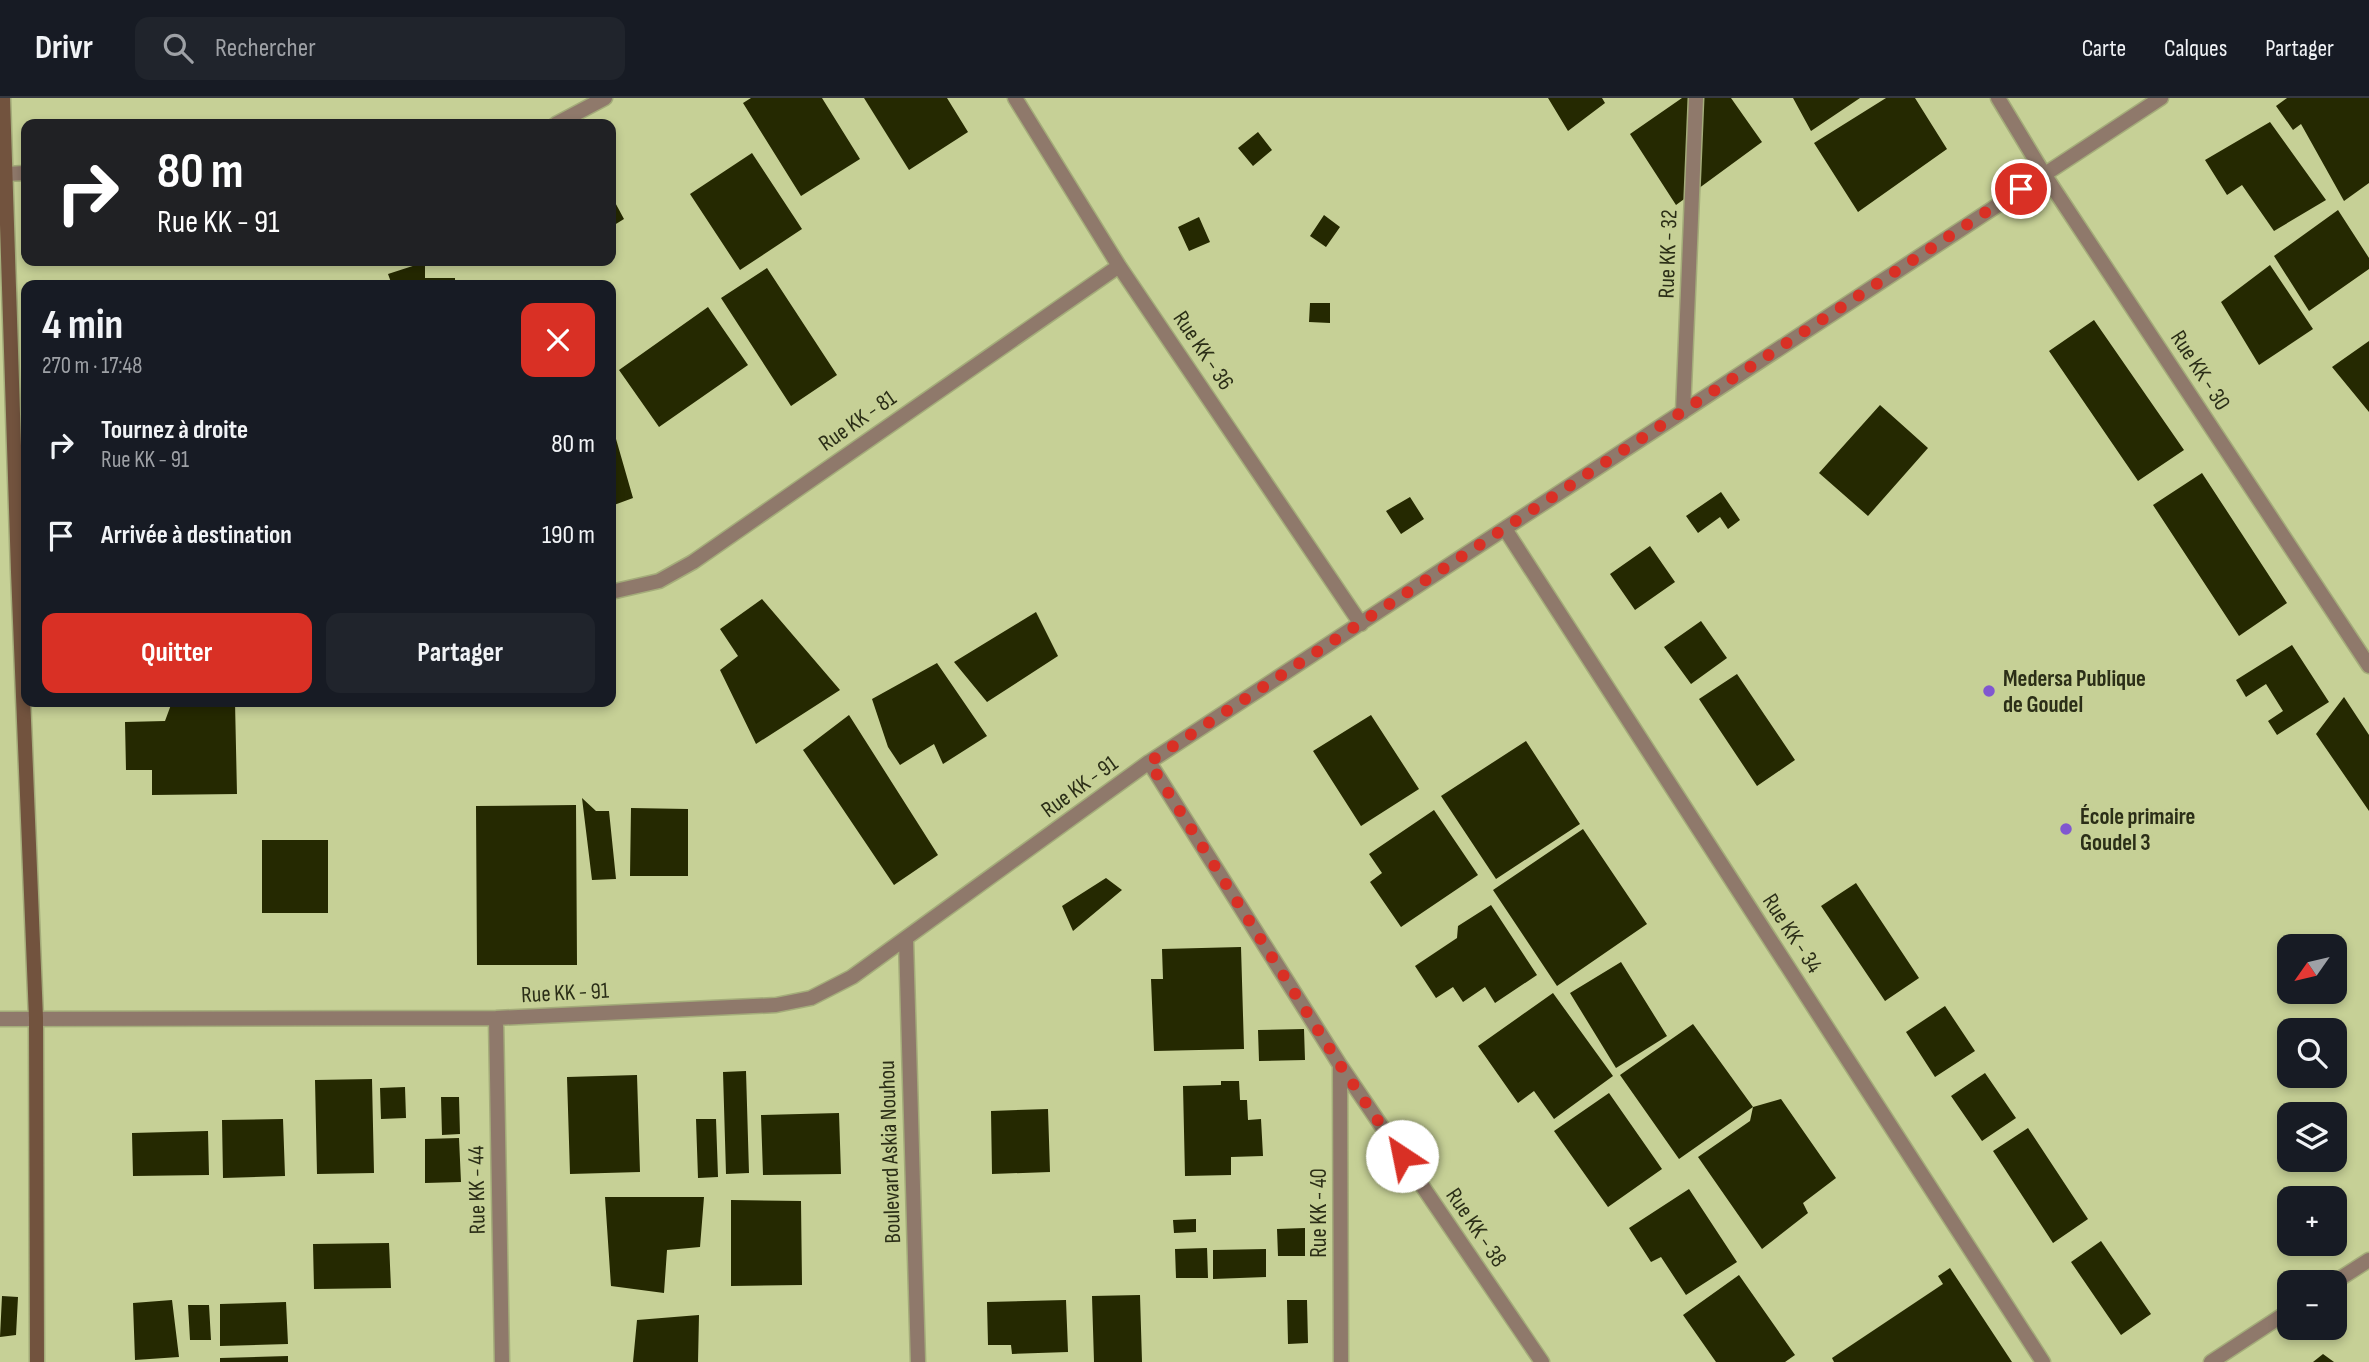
<!DOCTYPE html>
<html lang="fr">
<meta charset="utf-8">
<style>
body{margin:0;font-family:"Sofia Sans Condensed",sans-serif;background:#20242c;color:#f1f3f6;height:100vh;display:flex;flex-direction:column;font-size:26px;white-space:nowrap}
*{box-sizing:border-box;margin:0}
p{font-size:23px;color:#9ea1a6}
.icon{flex:none;width:38px;height:38px;fill:none;stroke:currentColor;stroke-width:2;stroke-linecap:round;stroke-linejoin:round}
.map{position:relative;flex:1;overflow:hidden}
.side{position:absolute;left:21px;top:182px;width:595px;height:427px;display:flex;flex-direction:column;background:#171b24;border-radius:14px;box-shadow:0 4px 10px #0003}
.side>*{flex:none}
.top-card{position:absolute;left:21px;top:21px;width:595px;height:147px;border-radius:14px;box-shadow:0 4px 10px #0003;background:#202124;color:#fff;overflow:hidden}
.needle{width:46px;rotate:236deg}
.fabs{position:absolute;left:2277px;top:836px;display:grid;gap:14px}
.fabs a{display:grid;place-items:center;width:70px;height:70px;border-radius:14px;background:#171b24;box-shadow:0 4px 10px #0003;font-size:35px}
.pin{position:absolute;display:grid;place-items:center;width:60px;height:60px;color:#fff;margin:-30px;border:4px solid #fff;border-radius:50%;box-shadow:0 2px 7px #0007}
.me{position:absolute;width:77px;margin:-38px;rotate:326deg;stroke-linejoin:round;filter:drop-shadow(0 0 5px #0008)}
.turn{display:flex;align-items:center;gap:24px;height:147px;padding:0 21px;font-size:32px}
.turn .icon{width:91px;height:91px;stroke-width:2.5}
.turn b{display:block;font-size:49px;line-height:60px}
.round{display:grid;place-items:center;flex:none;width:74px;height:74px;border-radius:14px;background:#20242c}
.headline{display:flex;align-items:center;justify-content:space-between;height:119px;padding:0 21px}
h1{font-size:42px;font-weight:700;line-height:52px}
.primary-button{display:flex;gap:14px;margin-top:auto;padding:14px 21px}
.primary-button a{flex:1;height:80px;border-radius:14px;background:#d93025;color:#fff;font-size:28px;font-weight:700;line-height:80px;text-align:center}
.primary-button a+a{background:#20242c;color:#f1f3f6}
ul{padding:0;list-style:none}
li{display:flex;align-items:center;gap:21px;height:91px;padding:0 21px}
li div{flex:1}
li b{display:block;font-size:26px}
li em{font-style:normal}
header{display:flex;align-items:center;gap:42px;box-sizing:border-box;height:98px;padding:0 35px;background:#171b24;border-bottom:2px solid #363941}
header strong{font-size:33px}
nav{display:flex;gap:38px;margin-inline-start:auto;font-size:24px}
.search{width:490px;height:63px;background:#20242c;display:flex;align-items:center;gap:18px;box-sizing:border-box;padding:0 24px;border-radius:14px;color:#9ea1a6;font-size:26px}
.map>svg:first-child{display:block}
</style>
<header>
<strong>Drivr</strong>
<div class="search"><svg class="icon" aria-label="search" viewBox="0 0 24 24"><circle cx="10" cy="10" r="6"/><path d="M15 15l6 6"/></svg>Rechercher</div>
<nav><a>Carte</a><a>Calques</a><a>Partager</a></nav>
</header>
<div class="map">
<svg width="2369" height="1264" viewBox="0 0 2369 1264">
<rect width="100%" height="100%" fill="#c6d096"/>
<!-- building -->
<path fill="#252901" d="M751,0H822L860,61L801,98L743,5Z
M864,0H947L968,34L909,72Z
M1548,0H1602L1605,5L1568,33Z
M1682,0H1731L1762,44L1676,107L1630,36Z
M1793,0H1860L1811,33Z
M1886,0H1915L1947,51L1858,114L1814,45Z
M2287,0H2369V85L2344,103L2301,26L2293,32L2276,8Z
M2270,24L2326,102L2274,133L2242,87L2227,97L2205,62Z
M1258,34L1272,52L1253,68L1238,50Z
M752,55L802,131L740,172L690,96Z
M611,97L624,121L611,129Z
M2338,112L2369,160V171L2309,213L2274,158Z
M1324,117L1340,129L1326,149L1310,138Z
M1199,119L1210,144L1189,153L1178,129Z
M425,164V180H455V187H392L388,176Z
M2270,167L2313,231L2259,267L2221,204Z
M767,170L837,277L791,308L721,200Z
M1310,205H1330V225L1309,224Z
M708,209L748,267L659,329L619,272Z
M2094,222L2184,352L2138,383L2049,253Z
M2369,243V314L2332,269Z
M1880,307L1928,350L1868,418L1819,375Z
M614,334L633,400L614,407L611,402V336Z
M2202,375L2287,505L2239,538L2153,407Z
M1721,394L1740,422L1728,431L1720,419L1698,435L1686,418Z
M1410,399L1424,421L1401,436L1386,413Z
M1650,448L1675,484L1635,512L1610,476Z
M762,501L840,592L756,646L720,572L738,558L720,531Z
M1036,514L1058,558L987,604L954,564Z
M1701,523L1727,560L1691,586L1664,549Z
M2292,547L2329,604L2277,637L2268,623L2283,613L2266,586L2246,599L2236,582Z
M937,565L987,638L943,666L934,646L900,667L888,649L872,601Z
M1737,576L1795,662L1757,688L1699,601Z
M2344,599L2369,637V713L2316,636Z
M172,604H235L237,696L152,697V672H126L125,624L165,623Z
M849,617L938,757L894,787L803,652Z
M1371,617L1419,691L1361,728L1313,653Z
M1526,643L1580,726L1496,781L1441,698Z
M582,700L596,713H609L616,781L592,782Z
M576,707L577,867H477L476,708Z
M631,710L688,711V778H630Z
M1434,712L1478,777L1401,829L1370,784L1382,775L1369,756Z
M1583,731L1647,826L1557,888L1493,792Z
M262,742H328V815H262Z
M1106,780L1122,792L1073,833L1062,808Z
M1856,785L1919,880L1885,903L1821,808Z
M1491,807L1537,877L1495,905L1485,889L1463,904L1453,889L1436,900L1415,868L1457,840L1458,828Z
M1241,849L1244,951L1154,953L1151,881H1163L1162,851Z
M1621,864L1667,938L1616,970L1570,895Z
M1553,895L1613,978L1554,1021L1534,993L1518,1005L1478,948Z
M1945,908L1975,953L1935,979L1906,934Z
M1693,926L1753,1009L1679,1061L1620,977Z
M1304,931L1305,962L1259,963L1258,932Z
M746,973L749,1075L726,1076L723,974Z
M1985,975L2016,1020L1982,1043L1951,998Z
M637,977L640,1074L570,1076L567,979Z
M372,981L374,1075L317,1076L315,982Z
M1221,983H1239L1240,1002H1247L1248,1022L1261,1021L1263,1058L1231,1059V1077L1185,1078L1183,988L1221,987Z
M405,989L406,1020L381,1021L380,990Z
M1609,995L1662,1071L1608,1109L1554,1033Z
M441,999H459L460,1036L442,1037Z
M1781,1001L1836,1080L1803,1105L1808,1115L1762,1151L1698,1059L1750,1023L1753,1009Z
M1048,1011L1050,1074L992,1076L991,1013Z
M839,1015L841,1076L763,1077L761,1017Z
M283,1021L285,1078L223,1080L222,1022Z
M696,1021H716L718,1079L698,1080Z
M2028,1030L2088,1121L2053,1145L1993,1053Z
M208,1033L209,1077L133,1078L132,1035Z
M459,1040L461,1084L425,1085V1041Z
M1689,1091L1737,1164L1686,1197L1661,1159L1651,1164L1629,1130Z
M605,1099H704L700,1149L667,1152L664,1195L611,1188Z
M731,1102L801,1103L802,1187L731,1188Z
M1196,1121V1134L1174,1135L1173,1122Z
M1305,1130V1158H1278L1277,1131Z
M2101,1143L2151,1216L2121,1237L2071,1164Z
M389,1145L391,1190L314,1191L313,1146Z
M1207,1150L1208,1180H1176L1175,1151Z
M1266,1151V1179L1213,1181V1152Z
M1950,1170L2012,1264H1834L1832,1260L1943,1186L1938,1178Z
M1739,1177L1795,1257L1785,1264H1716L1683,1217Z
M1140,1197L1142,1264H1094L1092,1198Z
M2,1198L18,1199L16,1237L0,1239Z
M172,1202L179,1259L135,1262L133,1205Z
M1066,1202L1068,1254L1012,1256L1011,1247H988L987,1204Z
M1287,1202H1307L1308,1245L1288,1246Z
M286,1204L288,1246L220,1248V1206Z
M188,1207H209L211,1242H190Z
M699,1217L698,1264H633L637,1222Z
M2323,1256L2334,1264H2313Z
M288,1258V1264H220V1260Z"/>
<g fill="none" stroke-linecap="round" stroke-linejoin="round">
<defs>
<path id="street" d="M1015,0L1119,168L1361,526
M1998,0L2044,76L2369,568
M556,26L605,0
M5,76L26,75
M1683,314L1696,0
M1505,431L2043,1264
M611,494L659,483L693,464L1119,168
M1149,664L1340,967L1542,1264
M906,842L918,1264
M496,920L502,1264
M0,921L496,920L776,907L811,900L852,879L1149,664L2161,0
M1340,968L1341,1264
M2333,1185L2369,1162
M2211,1264L2289,1213"/>
<path id="secondary" d="M3,0L18,474L36,920L37,1264"/>
</defs>
<!-- street casing -->
<use href="#street" stroke="#a4ac7a" stroke-width="17"/>
<!-- secondary casing -->
<use href="#secondary" stroke="#a4ac7a" stroke-width="17"/>
<!-- street -->
<use href="#street" stroke="#8f796b" stroke-width="14"/>
<!-- secondary -->
<use href="#secondary" stroke="#72533e" stroke-width="14"/>
</g>
<g fill="none" stroke-linecap="round" stroke-linejoin="round">
<!-- route -->
<path stroke="#d93025" stroke-width="12" stroke-dasharray="0 21.6" d="M1402,1058L1340,967L1149,664L2021,91"/>
</g>
<!-- markers -->
<g fill="#8057d0" stroke="#c6d096" stroke-width="2.5">
<circle cx="1989" cy="593" r="7"/>
<circle cx="2066" cy="731" r="7"/>
</g>
<g text-anchor="middle" stroke-width="7" stroke-linejoin="round" paint-order="stroke">
<!-- street labels -->
<g font-size="23" fill="#2b2e17" stroke="#c6d096">
<text transform="translate(1667 156) rotate(-88)" y="8">Rue KK - 32</text>
<text transform="translate(1204 252) rotate(56)" y="8">Rue KK - 36</text>
<text transform="translate(2201 272) rotate(57)" y="8">Rue KK - 30</text>
<text transform="translate(857 322) rotate(-35)" y="8">Rue KK - 81</text>
<text transform="translate(1079 688) rotate(-36)" y="8">Rue KK - 91</text>
<text transform="translate(1793 835) rotate(57)" y="8">Rue KK - 34</text>
<text transform="translate(565 894) rotate(-3)" y="8">Rue KK - 91</text>
<text transform="translate(889 1054) rotate(-92)" y="8">Boulevard Askia Nouhou</text>
<text transform="translate(476 1092) rotate(-91)" y="8">Rue KK - 44</text>
<text transform="translate(1318 1115) rotate(-90)" y="8">Rue KK - 40</text>
<text transform="translate(1477 1129) rotate(56)" y="8">Rue KK - 38</text>
</g>
<!-- poi labels -->
<g font-size="23" font-weight="bold" fill="#2b2e17" stroke="#c6d096" text-anchor="start">
<text x="2003" y="588">Medersa Publique<tspan x="2003" dy="26">de Goudel</tspan></text>
<text x="2080" y="726">École primaire<tspan x="2080" dy="26">Goudel 3</tspan></text>
</g>
</g>
</svg>
<div class="fabs">
<a><svg class="needle" viewBox="-14 -14 28 28"><path d="M0-13l5 13h-10z" fill="#e53935"/><path d="M0 13l5-13h-10z" fill="#9ea1a6"/></svg></a>
<a><svg class="icon" aria-label="search" viewBox="0 0 24 24"><circle cx="10" cy="10" r="6"/><path d="M15 15l6 6"/></svg></a>
<a><svg class="icon" aria-label="layers" viewBox="0 0 24 24"><path d="M12 4l9 5-9 5-9-5zM3 14l9 5 9-5"/></svg></a>
<a>+</a>
<a>−</a>
</div>
<div class="pin" style="left:2021px;top:91px;background:#d93025"><svg class="icon" aria-label="arrive" viewBox="0 0 24 24"><path d="M6 21V4h12l-3 4 3 4H6"/></svg></div>
<svg class="me" style="left:1402px;top:1058px" viewBox="-20 -20 40 40"><circle r="19" fill="#fff"/><path d="M0-13L10 11 0 6-10 11z" fill="#d93025"/></svg>
<div class="top-card">
<div class="turn"><svg class="icon" aria-label="right" viewBox="0 0 24 24"><path d="M7 20v-9h11M14 6l5 5-5 5"/></svg><div><b>80 m</b>Rue KK - 91</div></div>
</div>
<section class="side">
<div class="headline"><div><h1>4 min</h1><p>270 m · 17:48</p></div><a class="round" style="background:#d93025;color:#fff"><svg class="icon" aria-label="close" viewBox="0 0 24 24"><path d="M6 6l12 12M18 6L6 18"/></svg></a></div>
<ul>
<li><svg class="icon" aria-label="right" viewBox="0 0 24 24"><path d="M7 20v-9h11M14 6l5 5-5 5"/></svg><div><b>Tournez à droite</b><p>Rue KK - 91</p></div><em>80 m</em></li>
<li><svg class="icon" aria-label="arrive" viewBox="0 0 24 24"><path d="M6 21V4h12l-3 4 3 4H6"/></svg><div><b>Arrivée à destination</b></div><em>190 m</em></li>
</ul>
<div class="primary-button"><a>Quitter</a><a>Partager</a></div>
</section>
</div>
